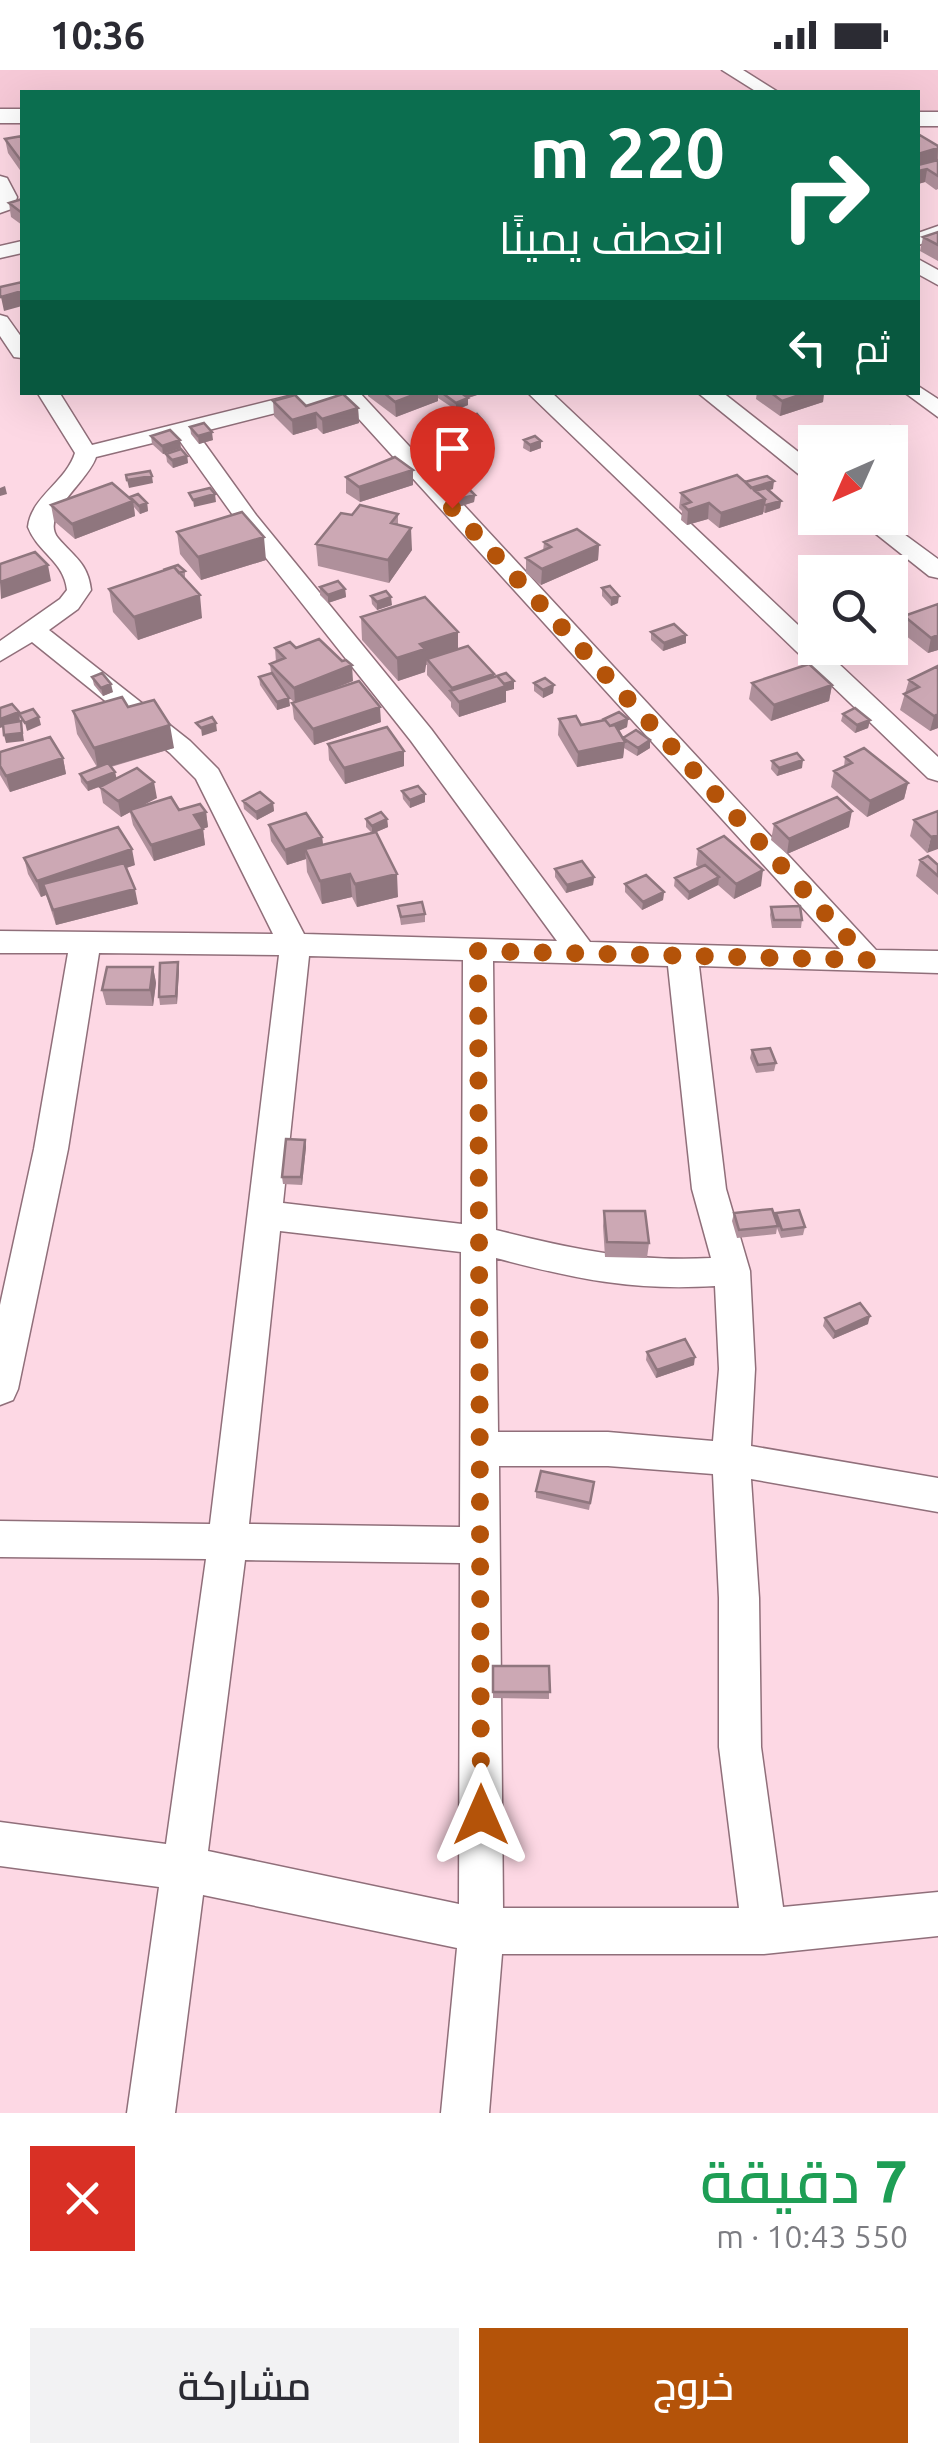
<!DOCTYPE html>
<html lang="ar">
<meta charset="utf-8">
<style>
body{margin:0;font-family:Ubuntu,Cairo,sans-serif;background:#f2f2f3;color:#2b2b33;direction:rtl;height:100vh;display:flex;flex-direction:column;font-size:38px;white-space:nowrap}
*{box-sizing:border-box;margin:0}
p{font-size:32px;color:#7c7c81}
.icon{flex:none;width:55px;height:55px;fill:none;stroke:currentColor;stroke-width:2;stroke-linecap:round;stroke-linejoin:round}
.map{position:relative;height:2043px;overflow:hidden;direction:ltr}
.panel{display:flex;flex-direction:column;background:#fff;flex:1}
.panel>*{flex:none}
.guide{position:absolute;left:20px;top:20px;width:900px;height:305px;border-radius:0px;box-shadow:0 10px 40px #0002;direction:rtl;background:#0b6e4f;color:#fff;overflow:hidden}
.needle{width:65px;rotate:225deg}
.fabs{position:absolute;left:798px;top:355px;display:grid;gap:20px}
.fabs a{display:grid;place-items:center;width:110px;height:110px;border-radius:0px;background:#fff;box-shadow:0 10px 40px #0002;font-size:50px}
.pin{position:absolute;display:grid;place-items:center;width:85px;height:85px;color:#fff;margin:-102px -42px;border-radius:50% 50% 50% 0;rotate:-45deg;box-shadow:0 0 10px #0007}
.pin .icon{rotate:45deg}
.me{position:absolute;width:110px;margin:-55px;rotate:0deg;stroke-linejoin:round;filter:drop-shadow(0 0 8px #0008)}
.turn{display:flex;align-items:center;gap:35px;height:210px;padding:0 30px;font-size:45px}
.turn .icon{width:130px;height:130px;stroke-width:2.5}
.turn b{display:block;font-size:70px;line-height:85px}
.then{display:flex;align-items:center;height:95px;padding:0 30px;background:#0003;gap:20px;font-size:38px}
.round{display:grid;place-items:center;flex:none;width:105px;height:105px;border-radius:0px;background:#f2f2f3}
.summary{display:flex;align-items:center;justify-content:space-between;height:170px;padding:0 30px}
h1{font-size:60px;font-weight:600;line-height:75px;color:#1e9e55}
.cta{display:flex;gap:20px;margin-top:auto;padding:20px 30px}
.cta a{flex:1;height:115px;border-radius:0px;background:#b45309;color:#fff;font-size:40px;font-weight:600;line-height:115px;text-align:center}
.cta a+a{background:#f2f2f3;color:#2b2b33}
.status{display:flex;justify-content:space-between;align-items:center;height:70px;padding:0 50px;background:#fff;direction:ltr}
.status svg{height:28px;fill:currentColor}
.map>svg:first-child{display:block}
</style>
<div class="status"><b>10:36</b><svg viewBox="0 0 49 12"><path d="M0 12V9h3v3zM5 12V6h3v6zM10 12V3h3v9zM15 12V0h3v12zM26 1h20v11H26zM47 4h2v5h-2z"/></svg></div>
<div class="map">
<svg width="938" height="2043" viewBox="0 0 938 2043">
<rect width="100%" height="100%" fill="#fdd8e4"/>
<!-- built -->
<path fill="#f6c9d7" d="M0,0H938V58H918V22H22V55H0Z"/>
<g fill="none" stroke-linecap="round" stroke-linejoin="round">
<defs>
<path id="street" d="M722,0H743L778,22H757Z
M0,106L7,108L17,127L14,138L0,143Z
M938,156V169L918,175V163Z
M22,171V183L0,188V176Z
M918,189L938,200V215L918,204Z
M0,245L7,247L22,268V288L14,287L0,266Z
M918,316L938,329V347L904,322H918Z
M37,322H59L92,375L305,322H359L876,880L938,881V903L699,896L726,1119L750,1201L755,1299L751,1376L938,1408V1442L751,1409L759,1528L761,1677L783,1837L938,1822V1866L764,1884H502L489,2043H441L457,1878L203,1825L175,2043H127L159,1817L0,1796V1752L166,1774L206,1489L0,1487V1451L210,1454L279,885L99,883L68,1079L18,1319L13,1330L0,1335V1235L34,1079L68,883H0V861L273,864L196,709L170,683L32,572L0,591V571L60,529L67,520C64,491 38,483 28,457C31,427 66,412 75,383ZM339,327L840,879L590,872L431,659L256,445L197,363ZM177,367L240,455L411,671L557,871L304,864L218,699L190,671L49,560L78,539L91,520C88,493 74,487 58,468C39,445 88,412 96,387ZM309,886L463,890L462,1154L283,1133ZM493,891L668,896L692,1119L711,1188C631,1192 573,1179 496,1160ZM280,1161L461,1182L460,1457L249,1454ZM496,1188C576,1209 632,1221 715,1216L719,1299L713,1371L608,1362H498ZM499,1396H608L713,1404L719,1528V1677L739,1838H503ZM245,1490L460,1493L459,1834L208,1781Z
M527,322H551L815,571V578H822L938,687V711L928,708Z
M697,322H722L815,395V413L807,411Z
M856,448H882L938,489V508L929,506Z"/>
<path id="secondary" d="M0,39H22V53H0Z
M918,42H938V56H918Z"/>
</defs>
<!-- street casing -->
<use href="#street" stroke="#906f7a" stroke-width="3"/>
<!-- secondary casing -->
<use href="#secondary" stroke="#906f7a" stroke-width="3"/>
<!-- street -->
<use href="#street" fill="#fff" fill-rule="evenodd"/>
<!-- secondary -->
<use href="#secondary" fill="#fff" fill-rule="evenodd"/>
</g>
<!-- wall -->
<path fill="#af909b" d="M918,64L938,76V119L936,120L925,112L918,114Z
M22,66V103L8,83L5,69Z
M22,129V155L11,147L9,133Z
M938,162V191L920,181L923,167Z
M368,322H486L468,328V335L456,340L438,328V331L396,347L368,326Z
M757,322H824L823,332L780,346L756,329Z
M273,331L306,336L358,338L359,353L323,364L317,358L293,365L274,346Z
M465,347L484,352V359L472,362L465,355Z
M190,357L213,370L199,374L191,364Z
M877,360L898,370L882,372L875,367Z
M151,366L181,378L163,384L152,374Z
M524,370L541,371V378L530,382L523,378Z
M166,384L187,386L188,393L173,398L167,392Z
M413,400V415L360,432L346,423V407Z
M745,412L773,419L769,420L781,431L780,438L765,443L763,442V444L719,458L708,449L687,455L681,450L682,441L679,438L681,423Z
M439,413L475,425L474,432L455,438L439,421Z
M130,428L147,433L148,441L140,444L134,437L135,446L75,469L54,451L51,435Z
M398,444V455L412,480L389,513L318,496L316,474L352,445Z
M177,462L266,490L201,510L180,484Z
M544,472L599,475L598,490L541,515L526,503V488L543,481Z
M185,501V509L202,548L138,570L113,542L109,519Z
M320,517L345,519L346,527L328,533L320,525Z
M602,518L618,533L611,536L602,526Z
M371,526L392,535L377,540L372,534Z
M938,534V580L928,583L901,562L904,546Z
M361,547L458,562V579L494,607L514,619L506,621V632L459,647L451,637V632L427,605V595H425V602L398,611L362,570Z
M651,562L686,565V573L663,581L651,570Z
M275,578H296L353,611L325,622L381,652L314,675L294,649L292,633L294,632L288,627L290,636L277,640L260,615L259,607L271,603L270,594L276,592Z
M938,596V658L930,661L900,640L909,610Z
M92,607L113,622L103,626L94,615Z
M534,613L553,623L543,628L534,621Z
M752,613L832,615L829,631L771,651L749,629Z
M128,637L174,678L111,697L115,702L116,709L157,728L140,736L206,742L208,757L203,759L205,775L154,791L133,755L130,742L121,747L103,733L100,717L107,714L88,721L81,712L80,704L97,697L77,664L73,641Z
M843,644L870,650L868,658L855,663L841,651Z
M559,649L581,655L628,649L627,657L618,661L623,669L650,678L637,686L624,678L623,688L577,697L558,665Z
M328,674L404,681V696L345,714L329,690Z
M0,682L63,688L66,704L10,722L0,705Z
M845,687L908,713L904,729L867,747L831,717L834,701L844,697Z
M772,691L802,698L777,706L771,699Z
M402,721L425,724V732L410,738L403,729Z
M243,731L273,733L274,741L257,750L244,739Z
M938,741L927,783L910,766L914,750Z
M366,749H387L388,757L376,762L398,827L357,837L352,827L322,834L307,802L306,789L287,795L271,771L269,755L322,767L323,775L372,763L366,757Z
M774,754L849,757L787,784L771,770Z
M698,779L761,816L734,829L718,815L688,830L674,816L675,808L699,798L696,795Z
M24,788L135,795L126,798L138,834L56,855L46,825L41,827L28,804Z
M920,790L938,795V825L916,806Z
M555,799L594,807L593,815L566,823L555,807Z
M625,814L664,822L663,830L642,840L625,822Z
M398,836L425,844V852L401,855Z
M771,837L802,850L801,858H772L770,845Z
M153,897L156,913L153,936L106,935L102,920Z
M179,900L177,934L160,935L159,927Z
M752,980L776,993L774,1001L756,1003L750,988Z
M305,1070L306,1077L302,1115L283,1114L282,1107Z
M604,1141L649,1173L647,1188L605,1187L603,1156Z
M734,1143L775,1148L776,1143L805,1157L803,1165L781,1168L777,1158L776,1164L737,1168L732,1151Z
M825,1248L868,1254L833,1269L823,1256Z
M647,1282L694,1295L656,1308L646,1290Z
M594,1412L589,1440L536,1428V1421Z
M493,1596H549V1629L493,1628Z"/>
<!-- shaded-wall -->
<path fill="#8f767e" d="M938,78L937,97L927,100L925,112L918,114V84Z
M22,221V236L4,241L1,227Z
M421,322H438V331L396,347L395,332Z
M466,322H486L468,328V335L456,340V333L466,329Z
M808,322H824L823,332L780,346L782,331Z
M358,338L359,353L323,364L322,349Z
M316,343L317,358L293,365L292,350Z
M484,352V359L472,362V355Z
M212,362L213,370L199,374L198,366Z
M899,362L898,370L884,372L885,366Z
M180,370L181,378L163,384L162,376Z
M541,371V378L530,382V375Z
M187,386L188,393L173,398L172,390Z
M413,400V415L360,432L359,417Z
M152,406L153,413L129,418L127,410Z
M774,411L773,419L754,424L751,418Z
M5,416L7,424L0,426V418Z
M215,424L216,432L194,437L193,430Z
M475,425L474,432L455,438V430Z
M765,429L763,444L719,458L721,443Z
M133,431L135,446L75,469L72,454Z
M781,431L780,438L765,443L766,435Z
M147,433L148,441L140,444L139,436Z
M709,433L708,449L687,455L688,440Z
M411,458L412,480L389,513L388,490Z
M264,467L266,490L201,510L198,487Z
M599,475L598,490L541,515L542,499Z
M48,495L51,511L1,529L0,512Z
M345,519L346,527L328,533V525Z
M200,525L202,548L138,570L134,547Z
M619,526L618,533L611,536V528Z
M391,527L392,535L377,540V532Z
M458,562V584L427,589L425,602L398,611L397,588L420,574Z
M686,565V573L663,581L664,573Z
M938,565V580L928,583L931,568Z
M352,595L353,611L295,634L294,618Z
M494,604V620L452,623V618Z
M514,611V619L506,621V632L459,647V632Z
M111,614L113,622L103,626L101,618Z
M554,615L553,623L543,628V620Z
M832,615L829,631L771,651L774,635Z
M289,628L290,636L277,640V632Z
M380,637L381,652L314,675L313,659Z
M19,642L20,651L0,658V649Z
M938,644V658L930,661L934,646Z
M39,647L41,655L27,661L25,653Z
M628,649L627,657L610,665L611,657Z
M870,650L868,658L855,663L857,655Z
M21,651L24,671L6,673L4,665Z
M216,653L217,661L202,666L201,658Z
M170,655L174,678L98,700L94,678Z
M650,670V678L637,686L638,678Z
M625,672L623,688L577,697L578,682Z
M404,681V696L345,714L344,698Z
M63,688L66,704L10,722L6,706Z
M803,690L802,698L777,706L779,698Z
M115,702L117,710L88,721L87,713Z
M154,712L157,728L121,747L118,731Z
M908,713L904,729L867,747L870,731Z
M425,724V732L410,738V730Z
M273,733L274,741L257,750L256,742Z
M852,741L849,757L787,784L789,769Z
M206,742L208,757L197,761L194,745Z
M387,749L388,757L372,764V756Z
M203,759L205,775L154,791L151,775Z
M938,765V779L927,783L931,767Z
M322,767L324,783L305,779L306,789L287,795L285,780Z
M132,779L135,795L47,825L43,814L46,825L41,827L37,811Z
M763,800L761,816L734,829L736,814Z
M350,804L352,827L322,834L320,811Z
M397,804L398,827L357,837L355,814Z
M594,807L593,815L566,823L567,815Z
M719,807L718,815L688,830L689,822Z
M135,819L138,834L56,855L53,840Z
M664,822L663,830L642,840L643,832Z
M178,892L179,900L177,934L176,926Z
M153,897L156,913L153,936L150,920Z
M305,1070L306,1077L302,1115L301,1107Z
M870,1246L868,1254L833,1269L835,1262Z
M695,1287L694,1295L656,1308L657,1300Z"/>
<!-- building -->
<path fill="#cca8b4" stroke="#8f767e" stroke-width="2.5" d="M918,64L938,76V78L918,84Z
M22,66V92L5,69Z
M938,90V106L927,99L918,101V95Z
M22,129V143L9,133Z
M938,162V175L923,167Z
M22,212V221L1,227L0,225V217Z
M383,322H421L395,332Z
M441,322H460L468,328L456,333Z
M770,322H808L782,331Z
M343,324L358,338L322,349L316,343L292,350L273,331L295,325L306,336Z
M477,344L484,352L472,355L465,347Z
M204,353L212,362L198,366L190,357Z
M890,356L899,362L885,366L877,360Z
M170,360L180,370L162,376L151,366Z
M535,366L541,371L530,375L524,370Z
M181,379L187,386L172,390L166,384Z
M395,387L413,400L359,417L346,407Z
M150,401L152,406L127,410L126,405Z
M737,405L765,429L721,443L709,433L688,440L683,435L691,432L681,423Z
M767,406L774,411L751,418L745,412Z
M458,408L475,425L455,430L439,413Z
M112,413L133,431L72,454L51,435Z
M210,418L215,424L193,430L189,423Z
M766,418L781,431L766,435L764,434L765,429L755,421Z
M138,424L147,433L139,436L130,427Z
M360,435L398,444L391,453L411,458L388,490L316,474L341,443L352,445Z
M242,442L264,467L198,487L177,462Z
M577,459L599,475L542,499L526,488L551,477L544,472Z
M35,482L48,495L0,512V494Z
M178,495L185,501L179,503L174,497L163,500Z
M174,497L200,525L134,547L109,519Z
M338,511L345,519L328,525L320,517Z
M610,516L619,526L611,528L602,518Z
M386,521L391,527L377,532L371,526Z
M425,527L458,562L420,574L425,579L397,588L361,547Z
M938,534V565L931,568L904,546Z
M674,554L686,565L664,573L651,562Z
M319,569L342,591L346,590L352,595L294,618L270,594L285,588L275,578L290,572L296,578Z
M468,576L494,604L452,618L427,589Z
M809,594L832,615L774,635L752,613Z
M938,596V644L934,646L904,624L919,617L909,610Z
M102,603L111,614L101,618L92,607Z
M272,603L289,628L277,632L259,607Z
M506,603L514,611L504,614L497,606L494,607Z
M497,606L506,616L459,632L450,621Z
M545,608L554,615L543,620L534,613Z
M359,611L380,637L313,659L292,633Z
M122,627L128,637L154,630L170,655L94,678L73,641Z
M12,634L19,642L0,649V638Z
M855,638L870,650L857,655L843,644Z
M33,639L39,647L25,653L19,644Z
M619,642L628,649L610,656L605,650H602Z
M576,646L581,655L605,650L610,656L615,655L625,672L578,682L559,649Z
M212,647L216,653L201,658L196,653Z
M21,651L22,663L4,665L3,654Z
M387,657L404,681L344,698L328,674Z
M636,660L650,670L638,678L623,668Z
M50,667L63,688L6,706L0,696V682Z
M864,678L908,713L870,731L834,701L852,693L845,687Z
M797,683L803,690L779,698L772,691Z
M108,693L115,702L87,713L80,704Z
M137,698L154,712L118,731L100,717Z
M418,716L425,724L410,730L402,721Z
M260,722L273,733L256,742L243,731Z
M171,727L179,740L200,734L206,742L194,745L203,759L151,775L130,740Z
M837,727L852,741L789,769L774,754Z
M938,741V765L931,767L914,750Z
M381,742L387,749L372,756L366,749Z
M306,743L322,767L285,780L269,755Z
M118,757L132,779L37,811L24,788Z
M376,762L397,804L355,814L350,804L320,811L305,779Z
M724,766L763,800L736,814L698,779Z
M928,786L938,795V806L920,790Z
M582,791L594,807L567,815L555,799Z
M124,793L135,819L53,840L43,814Z
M705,795L719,807L689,822L675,808Z
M646,805L664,822L643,832L625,814Z
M422,832L425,844L401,847L398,836Z
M800,836L802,850H774L771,837Z
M178,892L176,926L159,927L160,893Z
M107,897H153L150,920H102Z
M770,978L776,993L758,995L752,980Z
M286,1069L305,1070L301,1107H282Z
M772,1139L778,1156L739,1160L734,1143Z
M799,1140L805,1157L782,1160L776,1143Z
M604,1141H645L649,1173L607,1172Z
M860,1233L870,1246L835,1262L825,1248Z
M685,1269L695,1287L657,1300L647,1282Z
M541,1401L594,1412L590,1433L536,1421Z
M493,1596H549L550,1622H493Z"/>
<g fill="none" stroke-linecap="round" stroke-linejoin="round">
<!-- route -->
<path stroke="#b45309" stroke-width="18" stroke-dasharray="0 32.4" d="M452,438L868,890L478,881L481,1745"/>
</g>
</svg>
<div class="fabs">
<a><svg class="needle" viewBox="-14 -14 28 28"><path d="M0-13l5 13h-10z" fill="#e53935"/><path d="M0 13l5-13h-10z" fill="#7c7c81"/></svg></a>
<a><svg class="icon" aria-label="search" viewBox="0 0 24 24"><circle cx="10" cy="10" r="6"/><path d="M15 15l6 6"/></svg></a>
</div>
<div class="pin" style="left:452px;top:438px;background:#d93025"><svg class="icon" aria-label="arrive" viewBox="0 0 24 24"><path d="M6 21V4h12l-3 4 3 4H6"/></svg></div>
<svg class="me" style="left:481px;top:1745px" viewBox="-20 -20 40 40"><path d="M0-17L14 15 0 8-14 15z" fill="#b45309" stroke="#fff" stroke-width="4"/></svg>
<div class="guide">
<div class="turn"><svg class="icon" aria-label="right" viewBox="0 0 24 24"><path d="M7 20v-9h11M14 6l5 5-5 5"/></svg><div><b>220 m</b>انعطف يمينًا</div></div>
<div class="then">ثم<svg class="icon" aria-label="left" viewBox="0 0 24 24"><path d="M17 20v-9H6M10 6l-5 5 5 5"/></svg></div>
</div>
</div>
<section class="panel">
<div class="summary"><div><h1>7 دقيقة</h1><p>550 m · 10:43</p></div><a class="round" style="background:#d93025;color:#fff"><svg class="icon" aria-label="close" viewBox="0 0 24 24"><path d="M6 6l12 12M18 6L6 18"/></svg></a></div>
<div class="cta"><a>خروج</a><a>مشاركة</a></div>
</section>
